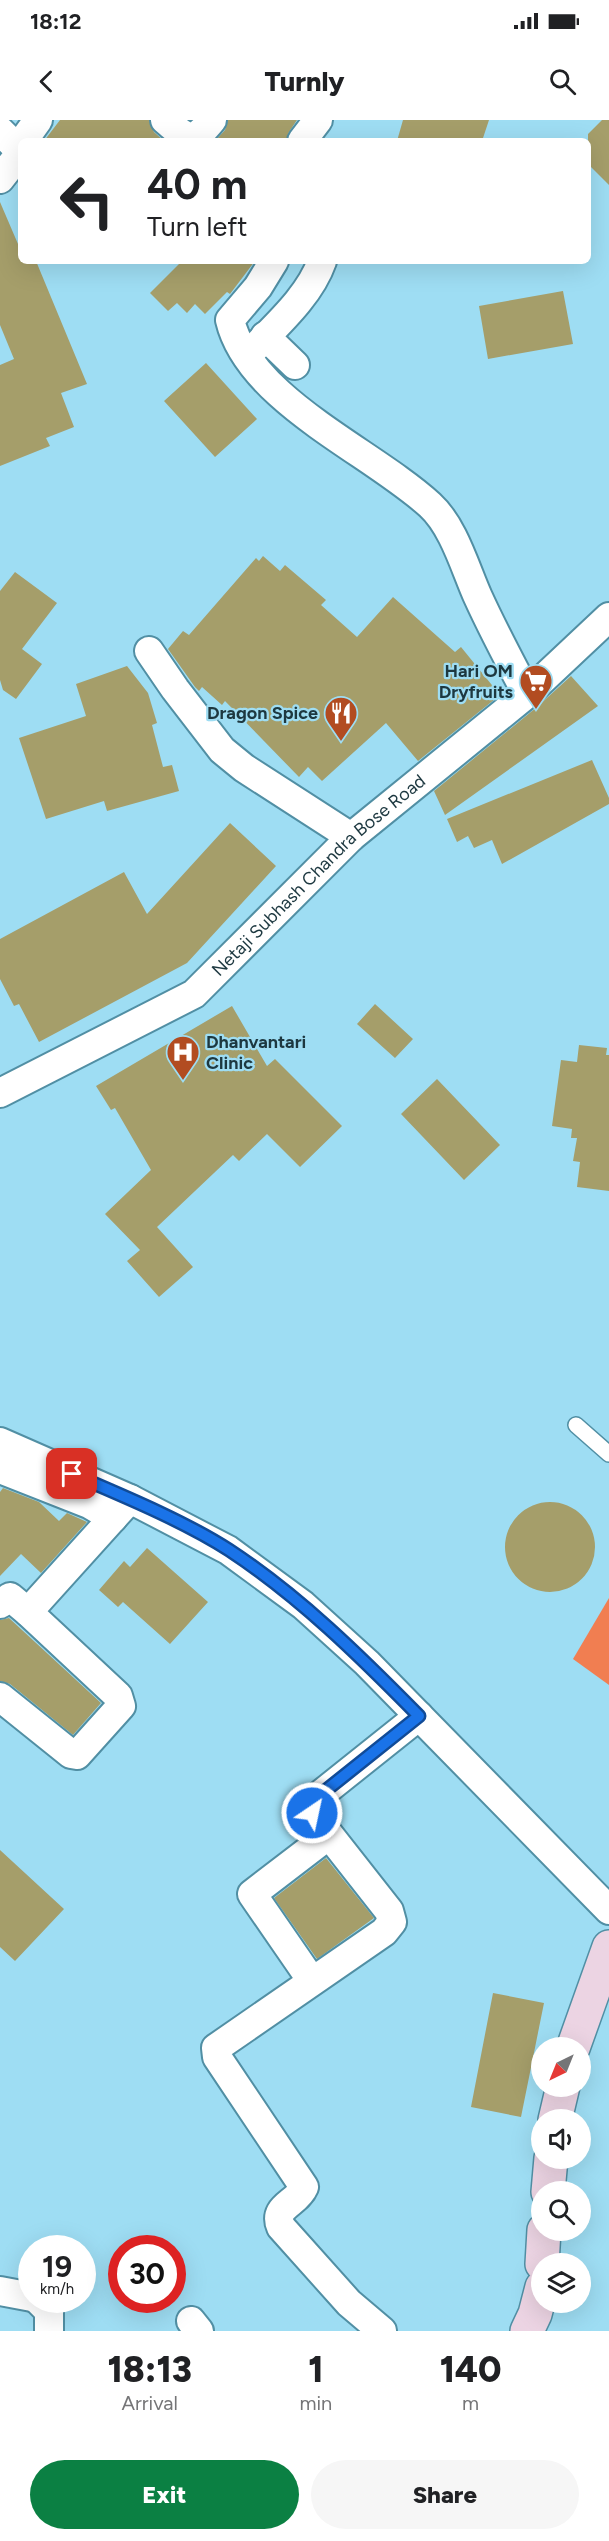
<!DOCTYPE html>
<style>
body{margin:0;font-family:Figtree,sans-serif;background:#f6f6f6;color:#202124;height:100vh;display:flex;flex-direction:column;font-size:22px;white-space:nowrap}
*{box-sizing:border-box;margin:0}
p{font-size:20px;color:#757577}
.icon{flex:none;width:33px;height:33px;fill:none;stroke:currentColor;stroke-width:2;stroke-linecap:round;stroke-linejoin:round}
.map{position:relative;height:2211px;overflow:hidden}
.details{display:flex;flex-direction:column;background:#fff;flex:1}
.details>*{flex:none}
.banner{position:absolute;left:18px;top:18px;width:573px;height:126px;border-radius:9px;box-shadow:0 6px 24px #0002;background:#fff;color:#202124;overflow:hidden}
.needle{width:39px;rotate:223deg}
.buttons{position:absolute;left:531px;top:1917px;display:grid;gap:12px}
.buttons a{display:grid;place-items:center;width:60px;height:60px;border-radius:50%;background:#fff;box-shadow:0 6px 24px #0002;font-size:30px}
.speed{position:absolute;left:18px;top:2115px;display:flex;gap:12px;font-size:30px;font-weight:700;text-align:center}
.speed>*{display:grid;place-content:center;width:78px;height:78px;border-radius:50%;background:#fff;box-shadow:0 6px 24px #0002;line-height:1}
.speed small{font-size:15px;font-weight:400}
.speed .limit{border:9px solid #d22;background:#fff;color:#111}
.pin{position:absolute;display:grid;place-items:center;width:51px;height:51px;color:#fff;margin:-26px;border-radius:12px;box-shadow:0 3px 9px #0006}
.me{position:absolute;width:66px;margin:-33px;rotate:34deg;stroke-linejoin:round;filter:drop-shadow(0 0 4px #0008)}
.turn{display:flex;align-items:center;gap:21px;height:126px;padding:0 30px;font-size:27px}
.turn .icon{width:78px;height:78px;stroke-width:2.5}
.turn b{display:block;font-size:42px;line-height:51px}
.eta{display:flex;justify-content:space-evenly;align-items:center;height:102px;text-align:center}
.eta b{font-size:36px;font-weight:800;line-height:42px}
.button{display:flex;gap:12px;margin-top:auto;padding:12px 30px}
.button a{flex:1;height:69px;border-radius:36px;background:#0b8043;color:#fff;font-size:24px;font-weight:800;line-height:69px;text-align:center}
.button a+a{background:#f6f6f6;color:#202124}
.status{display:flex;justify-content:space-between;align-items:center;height:42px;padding:0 30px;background:#fff;direction:ltr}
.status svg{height:16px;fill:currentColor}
header{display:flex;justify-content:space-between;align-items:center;height:78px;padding:0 30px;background:#fff;font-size:27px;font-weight:800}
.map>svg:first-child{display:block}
</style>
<div class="status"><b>18:12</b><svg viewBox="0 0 49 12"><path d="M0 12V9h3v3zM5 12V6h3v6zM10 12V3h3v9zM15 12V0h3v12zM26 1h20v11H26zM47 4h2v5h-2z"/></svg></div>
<header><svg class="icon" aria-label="back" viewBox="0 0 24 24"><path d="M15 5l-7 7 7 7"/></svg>Turnly<svg class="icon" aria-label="search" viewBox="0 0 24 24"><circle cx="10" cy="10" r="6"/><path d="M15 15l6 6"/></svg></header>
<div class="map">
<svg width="609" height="2211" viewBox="0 0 609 2211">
<rect width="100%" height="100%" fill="#9eddf3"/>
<!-- green -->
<path fill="#f17e51" d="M609,1478V1565L573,1539Z"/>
<!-- building -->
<path fill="#a59e6a" d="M60,0H149L154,12L164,21H44Z
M228,0H297L289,12L286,21H215L225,10Z
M403,0H489L482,21H397Z
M602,0H609V65L588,44V14Z
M0,82L21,131V141H36L87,264L61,273L74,307L46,318L50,326L0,346V245L14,239L0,205Z
M182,141H255L230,174L227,172L205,194L195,184L187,193L177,183L168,191L150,173Z
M563,171L573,224L488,239L479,186Z
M206,243L257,299L215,337L164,281Z
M263,436L280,451L285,445L326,480L321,485L357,517L393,477L455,532L461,527L500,575L418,641L386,603L322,661L308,647L299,657L225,581L222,585L202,567L199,571L195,567L168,529L183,511L189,515L256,438L259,441Z
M15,452L57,483L22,529L42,544L16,579L3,570L0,560V471Z
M127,546L148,573L157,603L152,605L163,647L172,645L179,671L107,691L104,681L46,699L19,618L86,596L76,564Z
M571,556L598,586L445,695L434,671L537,587Z
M592,640L609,678V684L502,744L492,720L474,728L468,716L457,722L447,699Z
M230,703L276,746L187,843L39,922L19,884L14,886L0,859V819L124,752L147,794Z
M375,884L413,919L395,938L357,904Z
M232,886L267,946L275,939L342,1006L300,1047L267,1014L239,1041L233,1035L157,1107L193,1147L159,1177L127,1141L140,1130L105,1094L151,1050L115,988L111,990L96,966Z
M579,925L607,928L606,935H609V1071L577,1067L580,1042L573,1041L577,1018H571L572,1009L552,1006L561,940L577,942Z
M437,959L500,1025L464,1060L401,994Z
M3,1368L39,1382L59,1401L67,1393L87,1402L41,1453L21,1434L0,1456V1372Z
M505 1427a45 45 0 1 1 90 0a45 45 0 1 1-90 0Z
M147,1428L208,1482L170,1524L123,1482L118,1487L99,1470L124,1441L130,1447Z
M9,1498L101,1583L73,1615L10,1564L0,1561V1500Z
M0,1730L64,1789L15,1841L0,1827Z
M326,1738L374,1798L317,1839L274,1778Z
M493,1873L544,1883L521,1997L471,1987Z"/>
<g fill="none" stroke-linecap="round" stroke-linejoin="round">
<defs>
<path id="lane" d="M576,1305L609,1334"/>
<g id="street">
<path d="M165,0C188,19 191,26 212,0"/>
<path d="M0,11L16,27L18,36L0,59"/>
<path d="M23,21L38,0"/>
<path d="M302,21L318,0"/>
<path d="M274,141L258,167L230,200C249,280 371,331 430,385C454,407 465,448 478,477C493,510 510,542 527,574"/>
<path d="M265,216L295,245"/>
<path d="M247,236C273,208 309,178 322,141"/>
<path d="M149,531L175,569L222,630L244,648L351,717"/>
<path id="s1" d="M0,973L194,874L351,717L527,574L609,497"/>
<path d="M0,1322L130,1379L228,1430L303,1485L367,1543L609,1790"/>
<path d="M0,1349L89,1384L113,1398"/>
<path d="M0,1484L10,1477L28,1492"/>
<path d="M0,1577L71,1634L77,1635L121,1586L118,1576L28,1492L130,1379"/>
<path d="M312,1861L252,1774L329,1715"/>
<path d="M0,2171L32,2177"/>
<path d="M38,2180L49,2191V2211"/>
<path d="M191,2201L199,2211"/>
<path d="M382,2211L349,2183L281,2107C272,2086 297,2084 304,2067L217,1937L216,1928L384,1812L392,1802L389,1791L312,1693L311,1687L315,1679L419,1596"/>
</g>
<path id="secondary" d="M573,1928L609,1827
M555,2000L563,1966
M548,2072L551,2038
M542,2144L544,2110
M527,2211L535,2194L542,2167"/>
</defs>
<!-- lane casing -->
<use href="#lane" stroke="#518fa4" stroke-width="18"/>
<!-- street casing -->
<use href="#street" stroke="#518fa4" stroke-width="32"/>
<!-- secondary casing -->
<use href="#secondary" stroke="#518fa4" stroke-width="36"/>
<!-- lane -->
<use href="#lane" stroke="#fff" stroke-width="15"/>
<!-- street -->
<use href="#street" stroke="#fff" stroke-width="28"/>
<!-- secondary -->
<use href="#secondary" stroke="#ecd4e3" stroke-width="33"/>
</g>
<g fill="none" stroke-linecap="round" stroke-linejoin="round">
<defs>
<path id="route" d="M72,1354C121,1375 184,1401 229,1430C299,1476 360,1536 419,1596L315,1679L311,1687L312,1693"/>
</defs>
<!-- route casing -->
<use href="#route" stroke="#114b97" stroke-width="15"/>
<!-- route -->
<use href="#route" stroke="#1a73e8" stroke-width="10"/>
</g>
<!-- icons -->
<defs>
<symbol id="supermarket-pin" viewBox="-11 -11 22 30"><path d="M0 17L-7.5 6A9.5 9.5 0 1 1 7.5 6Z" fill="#b24c21" stroke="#9eddf3"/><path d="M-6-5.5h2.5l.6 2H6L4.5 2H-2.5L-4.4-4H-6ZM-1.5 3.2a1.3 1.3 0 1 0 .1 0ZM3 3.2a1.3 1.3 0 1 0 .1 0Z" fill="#fff"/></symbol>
<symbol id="restaurant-pin" viewBox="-11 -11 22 30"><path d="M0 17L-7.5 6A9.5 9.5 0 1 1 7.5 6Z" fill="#b24c21" stroke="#9eddf3"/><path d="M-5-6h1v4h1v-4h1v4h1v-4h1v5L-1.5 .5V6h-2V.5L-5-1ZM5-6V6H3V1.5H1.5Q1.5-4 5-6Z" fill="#fff"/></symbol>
<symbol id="hospital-pin" viewBox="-11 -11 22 30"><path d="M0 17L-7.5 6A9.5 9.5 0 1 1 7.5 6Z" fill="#b24c21" stroke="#9eddf3"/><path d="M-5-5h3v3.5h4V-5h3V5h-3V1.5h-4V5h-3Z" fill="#fff"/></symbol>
</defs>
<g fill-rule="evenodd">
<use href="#supermarket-pin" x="517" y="542" width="38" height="52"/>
<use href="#restaurant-pin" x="322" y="574" width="38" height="52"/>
<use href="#hospital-pin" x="164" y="913" width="38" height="52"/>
</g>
<g text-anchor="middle" stroke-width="4.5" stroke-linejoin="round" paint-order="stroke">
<!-- poi labels -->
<g font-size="18" font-weight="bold" fill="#1d3840" stroke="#9eddf3" text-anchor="end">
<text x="513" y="557">Hari OM<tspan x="513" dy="21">Dryfruits</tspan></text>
<text x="318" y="599">Dragon Spice</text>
<text x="206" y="928" text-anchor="start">Dhanvantari<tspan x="206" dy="21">Clinic</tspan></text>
</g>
<!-- street labels -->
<g font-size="18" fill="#1d3840" stroke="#9eddf3">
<text dy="6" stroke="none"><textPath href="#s1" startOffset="390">Netaji Subhash Chandra Bose Road</textPath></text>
</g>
</g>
</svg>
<div class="buttons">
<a><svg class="needle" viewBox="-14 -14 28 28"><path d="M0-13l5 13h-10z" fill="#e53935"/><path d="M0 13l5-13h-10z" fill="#757577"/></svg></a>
<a><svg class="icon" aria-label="sound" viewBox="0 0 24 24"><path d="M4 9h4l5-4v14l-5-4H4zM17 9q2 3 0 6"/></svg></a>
<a><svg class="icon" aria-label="search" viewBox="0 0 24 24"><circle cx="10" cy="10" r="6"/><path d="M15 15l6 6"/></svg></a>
<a><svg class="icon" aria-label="layers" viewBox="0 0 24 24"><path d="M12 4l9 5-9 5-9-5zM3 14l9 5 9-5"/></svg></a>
</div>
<div class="speed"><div>19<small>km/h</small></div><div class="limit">30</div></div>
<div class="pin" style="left:72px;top:1354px;background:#d93025"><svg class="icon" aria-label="arrive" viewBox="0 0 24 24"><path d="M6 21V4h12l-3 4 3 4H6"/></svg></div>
<svg class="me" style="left:312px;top:1693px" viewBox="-20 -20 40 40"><circle r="17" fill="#1a73e8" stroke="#fff" stroke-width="3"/><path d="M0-11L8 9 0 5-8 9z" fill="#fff"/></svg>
<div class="banner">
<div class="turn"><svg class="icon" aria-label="left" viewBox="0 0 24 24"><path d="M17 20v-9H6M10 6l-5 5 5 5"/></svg><div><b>40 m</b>Turn left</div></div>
</div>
</div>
<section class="details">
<div class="eta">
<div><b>18:13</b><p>Arrival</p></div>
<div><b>1</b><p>min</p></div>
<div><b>140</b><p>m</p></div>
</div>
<div class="button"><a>Exit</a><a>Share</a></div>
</section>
